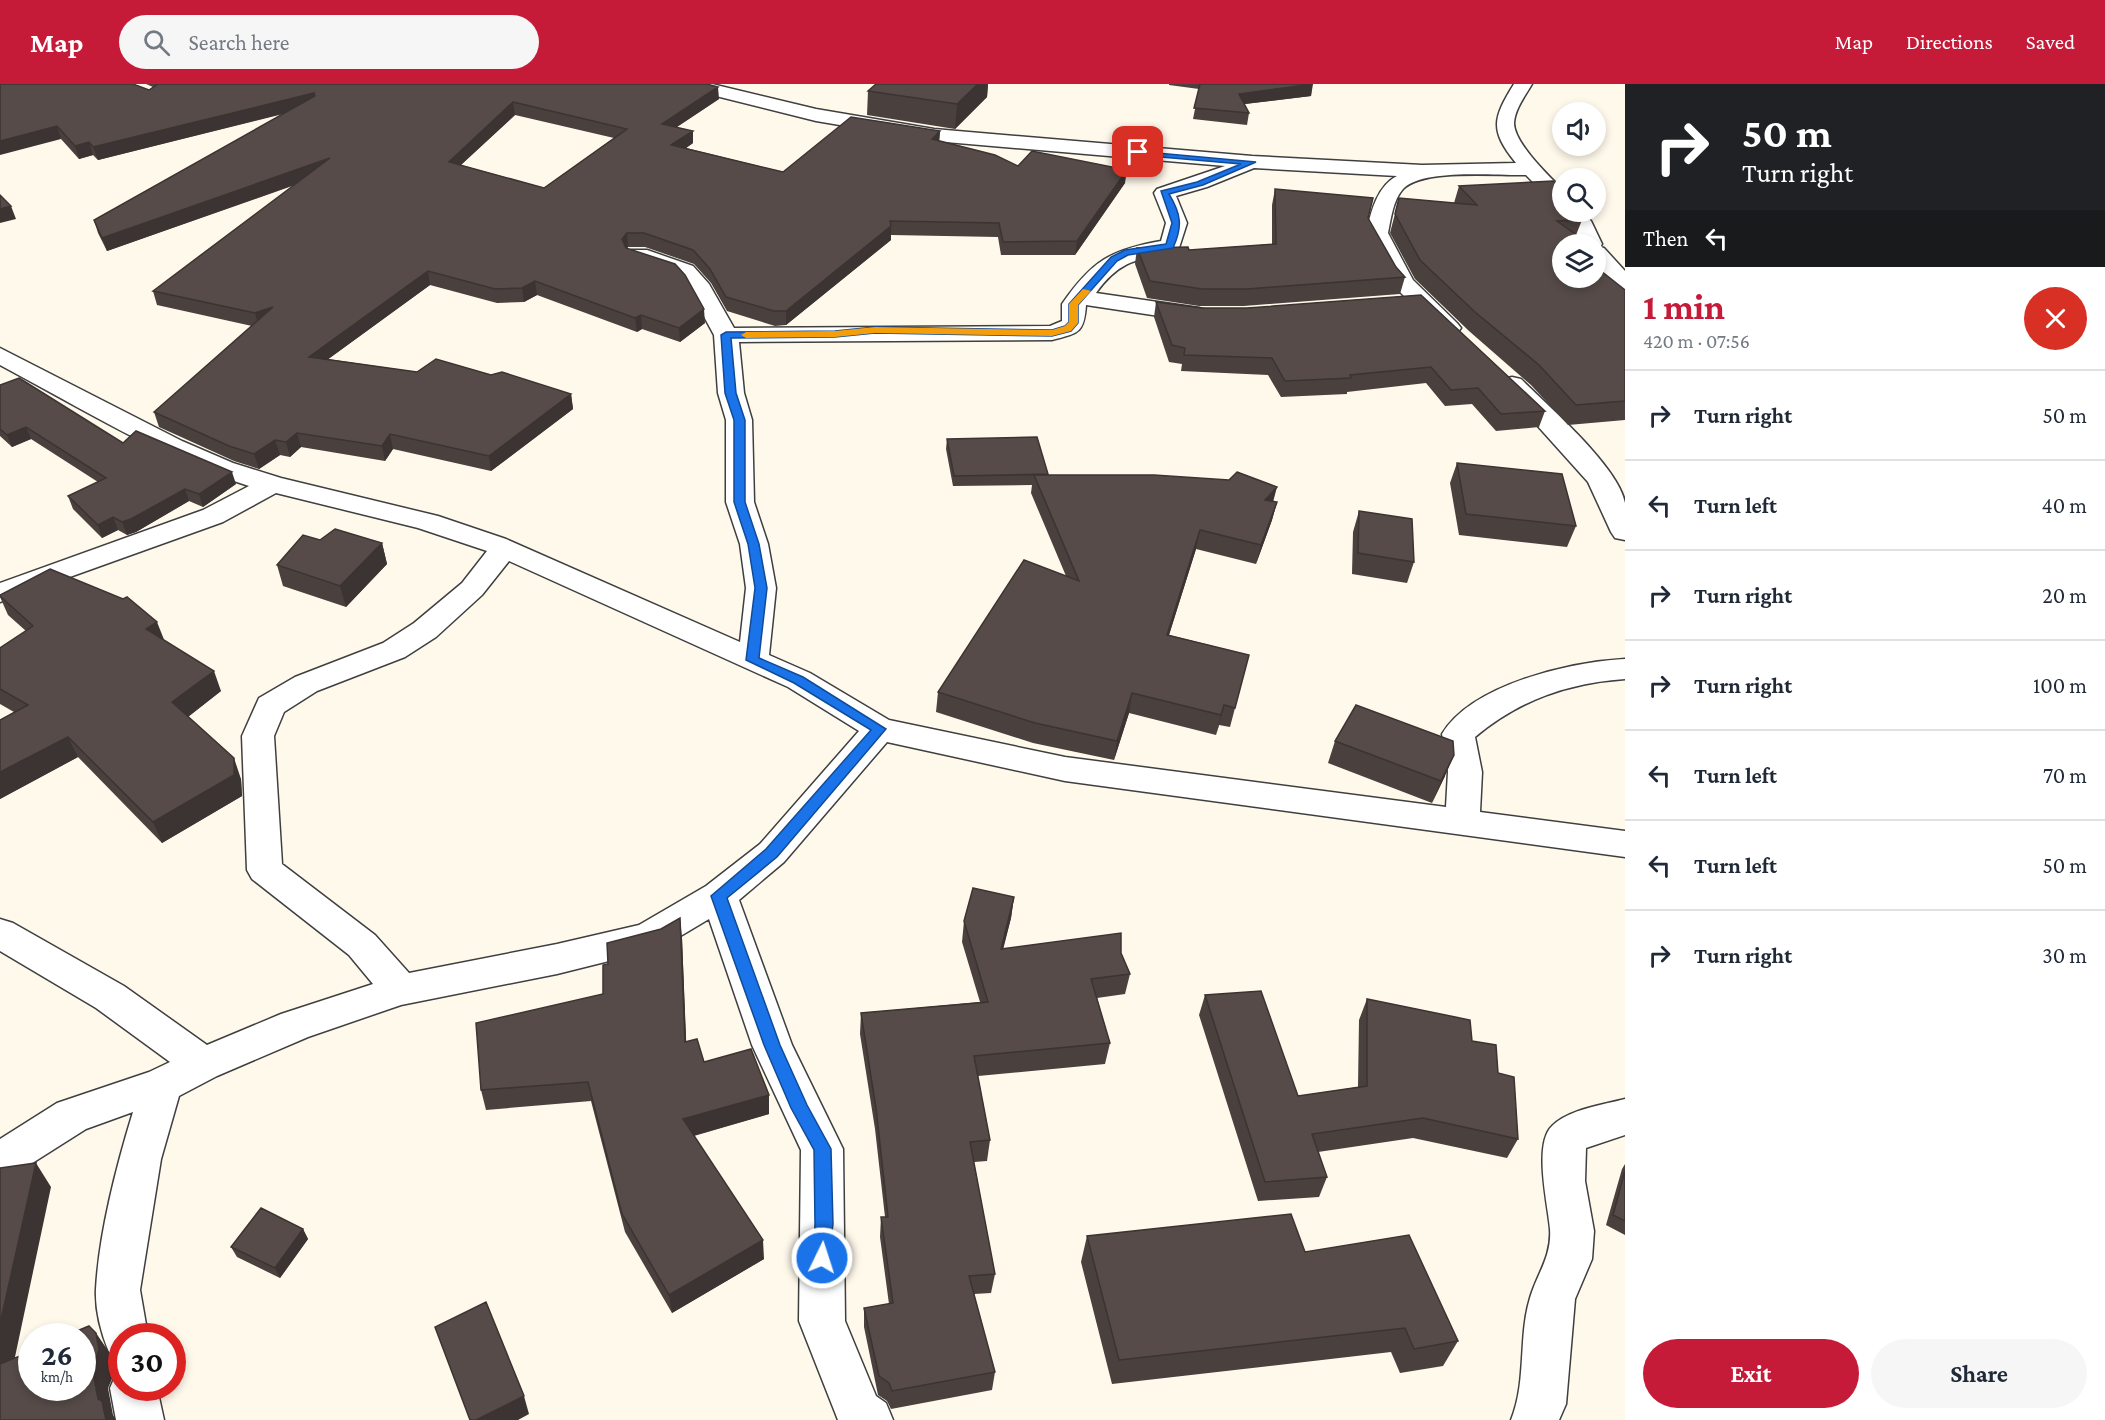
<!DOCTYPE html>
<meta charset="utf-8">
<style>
body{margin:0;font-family:"Crimson Pro",serif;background:#f6f6f7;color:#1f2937;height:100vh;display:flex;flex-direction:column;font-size:22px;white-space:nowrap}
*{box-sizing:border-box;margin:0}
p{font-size:20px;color:#747a83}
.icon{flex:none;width:33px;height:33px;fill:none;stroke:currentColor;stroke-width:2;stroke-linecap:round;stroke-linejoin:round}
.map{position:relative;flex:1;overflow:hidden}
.drawer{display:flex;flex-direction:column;background:#fff;width:480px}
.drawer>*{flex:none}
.hud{background:#202124;color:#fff;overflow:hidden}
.buttons{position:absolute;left:1552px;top:18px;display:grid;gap:12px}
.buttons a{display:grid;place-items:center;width:54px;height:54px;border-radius:50%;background:#fff;box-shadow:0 3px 9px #0003;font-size:30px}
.speed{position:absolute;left:18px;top:1239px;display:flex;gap:12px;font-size:30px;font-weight:700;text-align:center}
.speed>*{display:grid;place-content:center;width:78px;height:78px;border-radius:50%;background:#fff;box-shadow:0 3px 9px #0003;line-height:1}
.speed small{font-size:15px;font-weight:400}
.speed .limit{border:9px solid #d22;background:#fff;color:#111}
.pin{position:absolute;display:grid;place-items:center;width:51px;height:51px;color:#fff;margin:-26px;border-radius:12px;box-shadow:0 3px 9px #0006}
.me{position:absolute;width:66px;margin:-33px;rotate:4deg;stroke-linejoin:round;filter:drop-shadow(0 0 4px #0008)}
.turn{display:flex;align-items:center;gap:21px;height:126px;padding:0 18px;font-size:27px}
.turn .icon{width:78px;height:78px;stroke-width:2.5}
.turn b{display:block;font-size:42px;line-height:51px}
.then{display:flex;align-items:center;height:57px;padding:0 18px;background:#0003;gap:12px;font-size:22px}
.round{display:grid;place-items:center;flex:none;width:63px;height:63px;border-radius:32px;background:#f6f6f7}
.overview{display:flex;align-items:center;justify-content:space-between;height:102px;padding:0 18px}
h1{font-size:36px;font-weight:700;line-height:45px;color:#c51b39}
.action{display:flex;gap:12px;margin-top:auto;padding:12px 18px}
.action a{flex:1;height:69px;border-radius:36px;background:#c51b39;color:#fff;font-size:24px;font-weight:700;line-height:69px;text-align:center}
.action a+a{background:#f6f6f7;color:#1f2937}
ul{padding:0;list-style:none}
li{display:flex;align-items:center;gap:18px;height:90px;padding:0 18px;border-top:2px solid #e0e1e3}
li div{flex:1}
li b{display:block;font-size:22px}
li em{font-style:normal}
header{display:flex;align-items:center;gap:36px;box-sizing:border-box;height:84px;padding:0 30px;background:#c51b39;color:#fff}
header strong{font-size:28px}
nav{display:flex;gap:33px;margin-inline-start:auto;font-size:21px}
.search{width:420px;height:54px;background:#f6f6f7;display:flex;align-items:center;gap:15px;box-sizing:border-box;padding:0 21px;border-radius:33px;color:#747a83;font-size:22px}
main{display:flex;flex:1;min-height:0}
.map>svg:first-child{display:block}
</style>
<header>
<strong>Map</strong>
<div class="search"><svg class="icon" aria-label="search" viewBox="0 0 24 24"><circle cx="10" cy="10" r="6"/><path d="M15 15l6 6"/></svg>Search here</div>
<nav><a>Map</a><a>Directions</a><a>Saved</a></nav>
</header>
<main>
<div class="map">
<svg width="1625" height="1336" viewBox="0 0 1625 1336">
<rect width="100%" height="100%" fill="#fff9eb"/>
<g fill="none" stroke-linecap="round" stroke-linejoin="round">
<defs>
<path id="minor" d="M681,0H712L816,25L934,45L1252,72L1422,81L1516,79C1489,46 1493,34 1514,0H1532C1525,12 1515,25 1514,39C1514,59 1549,92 1563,106V124L1556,122L1526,91C1498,92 1423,84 1403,105C1393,116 1391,135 1388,149L1413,196L1457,239L1461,244L1457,249H1441L1396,204L1366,149C1371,128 1377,102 1397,92L1254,84L1207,103L1176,112L1187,139L1178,167C1139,176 1121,174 1096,209L1199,224L1207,226L1211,231L1207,236L1199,238L1086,221C1084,249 1079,249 1052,256L739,258L744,309L752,336L754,418L768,460L776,504L769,571L810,589L889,636L1065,673L1446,723L1448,688L1442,650C1472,600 1571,578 1625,575V595C1568,599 1519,616 1475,653L1482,688L1480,728L1625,747V773L1065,697L887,658L784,778L739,816L792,961L843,1065L845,1237L876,1312L886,1319L893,1336H838L799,1237L801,1066L752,961L709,835L662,863L649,867L557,890L401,921L308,953L217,992L179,1012L161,1075L140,1206L148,1252H122V1273L109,1268C101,1249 95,1225 96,1205C99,1150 117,1080 133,1028L86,1045L15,1090L0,1096V1055L57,1019L149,988L170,978L96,924L0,867V835L13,839L124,902L207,961L281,930L373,900L349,871L252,795L247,786L242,652L259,614L295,593L383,559L414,539L462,499L487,467L418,444L276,409L223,438L0,518V499L203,426L249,402C161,374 81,324 0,281V264L182,357L233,379L281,394L438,432L506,455L740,558L746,504L740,460L726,418V336L718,309L714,251L688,203L677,192L631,176L628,171L631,166H647L693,182L709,200L734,244L1050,242L1062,237V220C1092,177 1110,166 1161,157L1166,139L1154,109L1157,105L1225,82L934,57L816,37L684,4ZM509,477L788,603L859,647L760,760L706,802L639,841L557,860L409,889L375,851L282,780L274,652L284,628L317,607L405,573L436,553L482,511Z
M1563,124V128H1582L1591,137L1602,160L1600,163L1604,164L1625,187V208L1617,206L1596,182V160H1580L1571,140L1560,128Z
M1512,293L1521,295C1547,321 1619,383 1625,419C1625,431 1625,445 1625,456L1615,454L1611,448L1588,398L1500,300L1503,295Z
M1625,1015V1051L1586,1064L1585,1097L1594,1147L1592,1175L1575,1215L1566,1320L1559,1336H1511C1527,1297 1518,1253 1530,1214C1537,1190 1552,1172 1550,1145C1548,1121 1533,1060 1552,1042C1569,1025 1603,1021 1625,1015Z
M122,1286V1304H157L164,1336H116L110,1304L117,1288Z"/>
</defs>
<!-- minor casing -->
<use href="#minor" stroke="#3f3f3f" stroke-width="3"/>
<!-- minor -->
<use href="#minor" fill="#fff" fill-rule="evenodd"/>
</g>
<!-- wall -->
<path fill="#4a403e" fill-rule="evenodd" d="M0,0L149,6L153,3L146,0H707L719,15L677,43L693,59L686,64L783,88L940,47L939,57L1018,82L1125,99L1075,171H1001L998,153L891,151V156L786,241L775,242L727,227L711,199L694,180L645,163H628L627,164L705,239L680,258L642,245L637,248L537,211L524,218L497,219L430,201L328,275L417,288L491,291L571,310L573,325L491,387L393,365L385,377L301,363L290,373L280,371L259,385L234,377L159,343L154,328L252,242L157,221L153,207L295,101L107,167L98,149L94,136L283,30L98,76L93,71L79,75L61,55ZM515,31L614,54L544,104L461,81Z
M876,0H988L987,13L955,45L867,31L868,7Z
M1169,0H1312L1311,12L1244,20L1249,29L1247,41L1193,35L1199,5L1169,1Z
M1459,102L1563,128L1582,136L1576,151L1563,160L1625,206V336L1568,341L1531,301L1469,247L1415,195L1390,149L1399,114L1454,119Z
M1275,105L1368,134L1396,183L1405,193L1400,210L1244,222H1199L1147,214L1135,180L1137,164L1189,166L1272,160V121Z
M1421,211L1545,327L1539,343L1496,347L1472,320L1445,322L1426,299L1347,308V310L1281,313L1268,291L1181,287L1182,280L1169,278L1154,233L1156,218L1202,224H1247Z
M0,301L123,359L236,400L203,423L189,417L136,448L127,451L118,446L102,454L73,425L68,412L98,398L31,355L12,363L0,352Z
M947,355L1048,391L1277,418L1272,436L1256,480L1196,465L1169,551L1249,571L1230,643L1219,641L1216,651L1129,629L1114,676L1033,659L936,628L938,608L1066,492L1031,409L1032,401L953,402L946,365Z
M1457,379L1576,442L1567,463L1459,451L1450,399Z
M1359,427L1414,478L1407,499L1352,490L1353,448Z
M320,456L382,459L387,480L346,523L283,502L277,481Z
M0,511L164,557L221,607L188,633L241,695L242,712L162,759L78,673L0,715V636L14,628L0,620V564L26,547L8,531L0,513Z
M1335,657L1445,692L1432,719L1328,679Z
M1014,813L1011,834L1003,864L1121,869L1130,890L1125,910L1097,914L1110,959L1105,980L978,992L990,1056L987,1077L974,1078L995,1190L991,1209L974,1210L995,1288L992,1306L891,1325L887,1317L878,1311L864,1243V1224L889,1220L880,1153L881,1133H885L875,1045L860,950L861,929L980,918L962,858L964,837Z
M682,854L686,958L704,978L769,1011V1030L694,1052L764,1175L672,1229L625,1148L591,1017L486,1026L481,1006L603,910L608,880Z
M1205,911L1298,1012L1358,1003L1359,936L1367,915L1472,957L1498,989L1518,1055L1507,1074L1413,1054L1318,1068L1327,1093L1319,1113L1258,1117L1199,931Z
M1625,1080V1151L1606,1141L1622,1085Z
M303,1145L308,1155L280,1194L237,1173L231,1163Z
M1087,1152L1305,1168L1458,1257L1443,1282L1400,1289L1391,1268L1112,1300L1081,1178Z"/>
<!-- shaded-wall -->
<path fill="#3c3432" d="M978,0H988L987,13L955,45L957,20Z
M1313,0L1311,12L1237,21L1239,10Z
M718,3L719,15L663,52L662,40Z
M314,9L317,21L98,76L93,63Z
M513,18L515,31L451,90L449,78Z
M57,42L61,55L0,71V57Z
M693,47V59L672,74L671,61Z
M940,47L939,60L932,55Z
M89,58L93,71L79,75L75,62Z
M330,74L333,87L107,167L102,154Z
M1127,86L1125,99L1075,171L1077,157Z
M11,122L16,135L0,139V125Z
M891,142V156L786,241V227Z
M627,149L628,163L623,169L622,155Z
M428,187L430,201L312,287L309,273Z
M535,197L537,211L524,218L522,204Z
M273,223L259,243L255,229Z
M704,225L705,239L680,258L679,244Z
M641,231L642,245L637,248L635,234Z
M571,310L573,325L491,387L489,372Z
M26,343L31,355L12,363L7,351Z
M297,349L301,363L290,373L286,358Z
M390,350L393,365L385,377L382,362Z
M275,356L280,371L259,385L254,370Z
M232,388L236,400L203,423L199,410Z
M1277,403L1272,422L1265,416Z
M185,405L189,417L136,448L127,451L122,438Z
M1277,418L1272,436L1256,480L1261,461Z
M113,433L118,446L102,454L98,441Z
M1200,446L1196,465L1163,570L1167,551Z
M382,459L387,480L346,523L340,502Z
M157,538L165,558L146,545Z
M214,587L221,607L180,639L172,618Z
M1132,609L1129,629L1114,676L1117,657Z
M1224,621L1219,641L1216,651L1221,631Z
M68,653L78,673L0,715V688Z
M1454,671L1445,692L1432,719L1441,697Z
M234,674L241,695L242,712L162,759L153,738Z
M1014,813L1011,834L998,886L1001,865Z
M680,834L682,854L687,978L685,958Z
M769,1011V1030L685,1054L683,1035Z
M36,1079L51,1103L8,1306L0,1297V1240Z
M303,1145L308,1155L280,1194L275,1184Z
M763,1156L764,1175L672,1229L669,1211Z
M96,1249L111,1271L115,1288L108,1304L113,1331L116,1336H106L98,1315L92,1283Z
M524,1312L529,1330L518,1336H476Z"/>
<!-- building -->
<path fill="#564b48" stroke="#3c3432" stroke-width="1.5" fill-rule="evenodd" d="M0,0H133L149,6L158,0H707L718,3L662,40L693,47L671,61L783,88L851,33L940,47L932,55L995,71L1018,82L1032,67L1127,86L1077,157L1003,158L999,139L890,137L891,142L786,227H774L726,213L710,185L693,166L644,149H627L622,155L626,164L675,180L685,191L704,225L679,244L641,231L635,234L535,197L522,204L495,205L428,187L309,273L417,288L436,275L491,291L502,288L571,310L489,372L390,350L382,362L297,349L286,358L275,356L254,370L229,362L154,328L273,223L255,229L153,207L330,74L102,154L94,136L315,12L314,9L93,63L89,58L75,62L57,42L0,57ZM513,18L627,45L544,104L449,78Z
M876,0H978L957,20L868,7Z
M1200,0H1313L1239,10L1249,29L1194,24Z
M1553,97L1563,105V128H1578L1582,136L1557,137L1589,160H1563V194H1596V183L1625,206V317L1576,321L1539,281L1475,228L1420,176L1395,130L1399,114L1477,121L1459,102Z
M1275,105L1373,114L1368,134L1396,183L1405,193L1247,205H1202L1150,197L1137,164L1188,163L1189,166L1276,160Z
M0,111L11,122L0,125Z
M1421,211L1545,327L1501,330L1478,304L1451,306L1431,283L1350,291L1351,294L1285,297L1272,274L1184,271L1185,264L1172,261L1156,218L1202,224H1247Z
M19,294L123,359L136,347L232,388L199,410L185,405L131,435L122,438L113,433L98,441L68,412L106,394L26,343L7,351L0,345V301Z
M1037,353L1048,390L954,392L947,355Z
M1457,379L1562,390L1576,442L1466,430Z
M1237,388L1277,403L1265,416L1277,418L1261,461L1200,446L1167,551L1249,571L1235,624L1224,621L1221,631L1132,609L1117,657L1035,639L938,608L1024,476L1079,497L1034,391H1154L1229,396Z
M1359,427L1412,435L1414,478L1358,469Z
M335,445L382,459L340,502L277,481L303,451L320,456Z
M50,485L123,515L127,513L157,538L146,545L214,587L172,618L234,674V691L153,738L68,653L0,688V636L28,621L0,605V564L33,542L0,512V511Z
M1356,621L1453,657L1454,671L1441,697L1335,657Z
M973,804L1014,813L1001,865L1121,849V869L1130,890L1091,895L1110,959L974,972L990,1056L970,1058L995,1190L969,1192L995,1288L892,1307L889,1299L879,1292L864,1224L893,1219L881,1133H888L876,1024L861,929L988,918L964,837Z
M680,834L685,958L697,955L704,978L751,965L769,1011L683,1035L763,1156L669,1211L622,1130L588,998L481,1006L476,939L603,910V881L608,880L607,859L661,845Z
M1261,907L1298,1012L1367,1002V915L1470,936L1472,957L1496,961L1498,989L1514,993L1518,1055L1423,1034L1312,1050L1327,1093L1265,1098L1205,911Z
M36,1079L0,1240V1084Z
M1625,1087V1137L1613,1131Z
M261,1124L303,1145L275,1184L231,1163Z
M1291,1130L1305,1168L1409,1151L1458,1257L1414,1265L1405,1244L1119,1276L1087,1152Z
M486,1218L524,1312L476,1336H470L435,1243Z
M89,1242L96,1249L99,1266L92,1283L98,1315L102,1317L106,1336H0V1280L32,1267V1304H82V1252H65Z"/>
<!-- route -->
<path fill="#1a73e8" stroke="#114b97" stroke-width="1.5" d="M1135,67L1256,78L1203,101L1169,110C1181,130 1183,142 1173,164L1128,171L1117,177L1078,221V239L1071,247L1052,252L875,249L835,253L731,254L736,309L745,336V418L759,460L767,504L759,574L803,593L886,645L777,773L727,814L780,961L807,1021L831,1065L833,1140L828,1180L822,1183L815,1180L813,1174L815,1140L814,1066L791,1024L764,961L711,812L766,765L871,646L794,599L746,576L755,504L748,460L734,418V336L725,309L721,251L726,248L835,247L875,243L1052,246L1065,242L1069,238V220L1111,173L1125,166L1166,160L1172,139L1161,107L1197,98L1241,80L1138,71Z"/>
<!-- slow -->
<path fill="#f59e0b" d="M1083,205L1091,207L1078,221V239L1071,247L1052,252L875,249L835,253L746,254L741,251L746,248L835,247L875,243L1052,246L1065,242L1069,238V220Z"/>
</svg>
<div class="buttons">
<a><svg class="icon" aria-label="sound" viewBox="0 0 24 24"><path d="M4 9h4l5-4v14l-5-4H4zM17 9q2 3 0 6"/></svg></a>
<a><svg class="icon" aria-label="search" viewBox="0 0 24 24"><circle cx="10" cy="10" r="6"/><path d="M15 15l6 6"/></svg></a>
<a><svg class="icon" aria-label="layers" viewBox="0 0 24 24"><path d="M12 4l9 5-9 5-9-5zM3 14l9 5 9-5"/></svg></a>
</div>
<div class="speed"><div>26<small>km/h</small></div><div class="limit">30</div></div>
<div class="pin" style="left:1138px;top:68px;background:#d93025"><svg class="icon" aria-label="arrive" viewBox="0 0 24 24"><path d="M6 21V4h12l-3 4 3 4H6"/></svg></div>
<svg class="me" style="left:822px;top:1174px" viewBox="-20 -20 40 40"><circle r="17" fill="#1a73e8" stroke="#fff" stroke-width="3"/><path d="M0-11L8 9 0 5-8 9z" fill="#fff"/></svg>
</div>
<section class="drawer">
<div class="hud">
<div class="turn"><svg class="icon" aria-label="right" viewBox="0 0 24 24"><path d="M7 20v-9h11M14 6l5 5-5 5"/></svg><div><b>50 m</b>Turn right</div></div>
<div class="then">Then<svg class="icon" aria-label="left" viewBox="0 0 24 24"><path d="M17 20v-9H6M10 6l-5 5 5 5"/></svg></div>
</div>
<div class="overview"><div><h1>1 min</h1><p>420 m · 07:56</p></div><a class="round" style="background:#d93025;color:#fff"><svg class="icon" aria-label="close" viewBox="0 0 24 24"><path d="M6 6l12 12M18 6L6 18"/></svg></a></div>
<ul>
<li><svg class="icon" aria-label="right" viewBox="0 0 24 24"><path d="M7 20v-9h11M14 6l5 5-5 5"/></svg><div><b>Turn right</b></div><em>50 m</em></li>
<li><svg class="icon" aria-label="left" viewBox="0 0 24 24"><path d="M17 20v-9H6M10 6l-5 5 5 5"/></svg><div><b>Turn left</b></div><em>40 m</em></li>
<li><svg class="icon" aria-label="right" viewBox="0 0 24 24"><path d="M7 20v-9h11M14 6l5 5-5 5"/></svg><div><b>Turn right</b></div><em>20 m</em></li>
<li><svg class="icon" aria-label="right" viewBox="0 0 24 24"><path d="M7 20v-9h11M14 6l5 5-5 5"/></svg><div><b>Turn right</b></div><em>100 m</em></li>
<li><svg class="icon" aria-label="left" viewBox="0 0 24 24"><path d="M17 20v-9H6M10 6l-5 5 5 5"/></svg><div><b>Turn left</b></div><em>70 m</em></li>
<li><svg class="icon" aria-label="left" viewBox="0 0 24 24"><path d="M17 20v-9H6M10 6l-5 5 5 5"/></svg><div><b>Turn left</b></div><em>50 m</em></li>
<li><svg class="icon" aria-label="right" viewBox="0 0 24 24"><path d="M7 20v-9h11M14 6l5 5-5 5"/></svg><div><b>Turn right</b></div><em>30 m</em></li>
</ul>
<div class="action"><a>Exit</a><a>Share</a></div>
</section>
</main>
